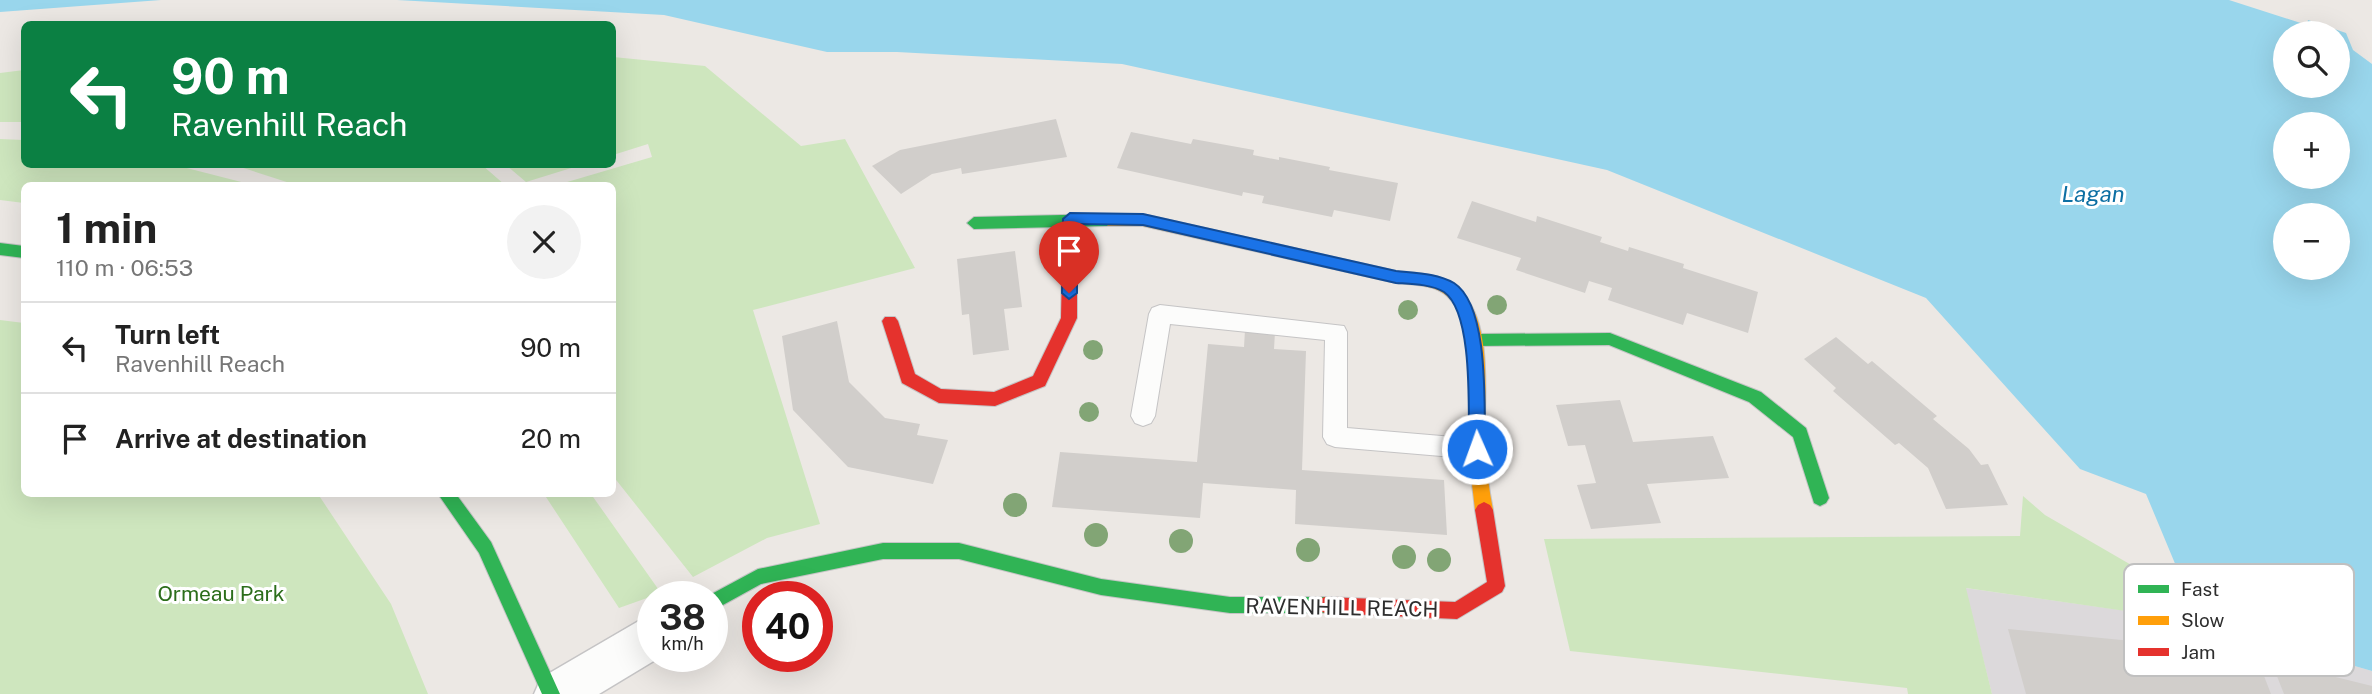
<!DOCTYPE html>
<meta charset="utf-8">
<style>
body{margin:0;font-family:"Public Sans",sans-serif;background:#f2f2f2;color:#222;height:100vh;display:flex;flex-direction:column;font-size:26px;white-space:nowrap}
*{box-sizing:border-box;margin:0}
p{font-size:23px;color:#767676}
.icon{flex:none;width:38px;height:38px;fill:none;stroke:currentColor;stroke-width:2;stroke-linecap:round;stroke-linejoin:round}
.map{position:relative;flex:1;overflow:hidden}
.side{position:absolute;left:21px;top:182px;width:595px;height:315px;display:flex;flex-direction:column;background:#fff;border-radius:10px;box-shadow:0 7px 28px #0002}
.side>*{flex:none}
.banner{position:absolute;left:21px;top:21px;width:595px;height:147px;border-radius:10px;box-shadow:0 7px 28px #0002;background:#0b8043;color:#fff;overflow:hidden}
.controls{position:absolute;left:2273px;top:21px;display:grid;gap:14px}
.controls a{display:grid;place-items:center;width:77px;height:77px;border-radius:50%;background:#fff;box-shadow:0 7px 28px #0002;font-size:35px}
.speed{position:absolute;left:637px;top:581px;display:flex;gap:14px;font-size:35px;font-weight:700;text-align:center}
.speed>*{display:grid;place-content:center;width:91px;height:91px;border-radius:50%;background:#fff;box-shadow:0 7px 28px #0002;line-height:1}
.speed small{font-size:18px;font-weight:400}
.speed .limit{border:10px solid #d22;background:#fff;color:#111}
.pin{position:absolute;display:grid;place-items:center;width:60px;height:60px;color:#fff;margin:-72px -30px;border-radius:50% 50% 50% 0;rotate:-45deg;box-shadow:0 0 7px #0007}
.pin .icon{rotate:45deg}
.me{position:absolute;width:77px;margin:-38px;rotate:358deg;stroke-linejoin:round;filter:drop-shadow(0 0 5px #0008)}
.turn{display:flex;align-items:center;gap:24px;height:147px;padding:0 35px;font-size:32px}
.turn .icon{width:91px;height:91px;stroke-width:2.5}
.turn b{display:block;font-size:49px;line-height:60px}
.round{display:grid;place-items:center;flex:none;width:74px;height:74px;border-radius:37px;background:#f2f2f2}
.head{display:flex;align-items:center;justify-content:space-between;height:119px;padding:0 35px}
h1{font-size:42px;font-weight:700;line-height:52px}
ul{padding:0;list-style:none}
li{display:flex;align-items:center;gap:21px;height:91px;padding:0 35px;border-top:2px solid #e0e0e0}
li div{flex:1}
li b{display:block;font-size:26px}
li em{font-style:normal}
.map>svg:first-child{display:block}
</style>
<div class="map">
<svg width="2372" height="694" viewBox="0 0 2372 694">
<rect width="100%" height="100%" fill="#ece8e4"/>
<!-- industrial -->
<path fill="#dcd9db" d="M1965,588L2199,621L2372,671V694H1992Z"/>
<!-- green -->
<path fill="#cee6be" d="M613,57L705,66L801,146L845,139L915,268L753,310L820,524L767,538L693,577L613,476L612,186L557,185L652,157L648,144L613,155Z
M24,70V122H0V73Z
M0,139L24,140V164L175,165L253,185L24,186V203L0,200Z
M234,165H482L505,185H296Z
M506,165H581L526,182Z
M0,320L24,323V494H318L391,604L428,694H0Z
M544,494H591L661,593L619,608Z
M2023,496L2045,515L2171,588L2181,619L1966,588L1992,694H1908L1907,688L1570,651L1544,539L2020,536Z"/>
<!-- water -->
<path fill="#99d6ec" fill-rule="evenodd" d="M0,0H161L0,12Z
M397,0H2229L2307,25L2308,20L2346,33L2353,50L2372,64V671L2199,621L2146,494L2080,469L1926,298L1607,170L1122,64L897,52H827L664,15ZM2286,33H2338V86H2286ZM2286,124H2338V177H2286ZM2286,215H2338V268H2286Z"/>
<!-- building -->
<path fill="#d1cecb" d="M1056,119L1067,157L962,174L961,168L932,174L901,194L872,166L900,150Z
M1131,132L1191,144L1193,139L1254,150L1253,155L1279,160V157L1330,167L1329,170L1398,183L1390,221L1334,210L1332,217L1262,203L1264,196L1243,192L1242,196L1117,168Z
M1472,201L1536,222L1537,216L1602,237L1600,242L1628,251L1629,247L1684,264L1683,268L1758,292L1748,333L1687,313L1683,325L1608,300L1612,288L1589,281L1585,293L1516,270L1521,258L1457,238Z
M1015,251L1022,307L1004,309L1009,350L973,355L969,314L962,315L957,259Z
M837,321L849,382L885,418L920,424L917,435L948,440L933,484L848,467L793,410L782,336Z
M1245,330L1275,332L1274,349L1306,351L1302,470L1444,480L1447,535L1295,524L1296,490L1203,483L1200,518L1052,507L1060,452L1197,462L1208,344L1244,347Z
M1836,337L1868,364L1872,361L1937,416L1933,419L1969,449L1981,465L1988,464L2008,505L1946,509L1928,468L1899,443L1895,445L1833,391L1836,388L1804,359Z
M1620,400L1633,442L1713,436L1729,478L1647,484L1661,523L1591,529L1577,485L1596,483L1585,445L1568,446L1556,405Z
M2008,629L2255,653L2271,694H2026Z
M2271,661L2372,686V694H2284Z"/>
<g fill="none" stroke-linecap="round" stroke-linejoin="round">
<defs>
<path id="lane" d="M1160,305L1344,326L1347,332V428L1477,439L1485,442L1489,449L1485,456L1477,459L1335,447L1327,444L1323,437L1325,340L1170,324L1155,416L1151,423L1143,426L1135,423L1131,416L1149,314L1152,308Z"/>
<path id="street" d="M653,616V656H662L599,694H534L541,678L637,622Z"/>
<path id="fast" d="M1108,214L1115,220L1108,226L974,229L967,223L974,217Z
M0,243L24,246V258L0,255Z
M1610,333L1761,392L1806,428L1829,498L1826,503L1820,506L1814,503L1793,437L1749,402L1609,345L1474,346L1468,345L1466,340L1468,335L1474,334Z
M438,494H456L491,542L560,694H542L479,553Z
M883,543H959L1101,579L1230,597H1325L1331,599L1334,605L1331,611L1325,613H1230L1101,595L959,559H883L761,584L712,611V597H706L758,569Z"/>
<path id="slow" d="M1108,214H1143L1396,271C1415,273 1442,273 1457,287C1496,321 1483,400 1485,446C1486,468 1489,489 1493,510L1490,515L1484,518L1478,515L1475,510C1473,489 1469,467 1469,446C1467,404 1480,327 1447,296C1434,284 1412,285 1396,283L1143,226H1108L1101,220Z"/>
<path id="jam" d="M1070,213L1077,219V318L1045,386L995,406L939,403L902,383L882,321L885,317H895L898,321L915,374L941,389L994,392L1033,376L1061,318L1063,219Z
M1484,502L1490,505L1493,510L1505,586L1502,592L1457,619L1325,613L1319,611L1316,605L1319,599L1325,597L1455,602L1487,582L1475,510L1478,505Z"/>
</defs>
<!-- lane casing -->
<use href="#lane" stroke="#c5c4c5" stroke-width="2"/>
<!-- street casing -->
<use href="#street" stroke="#c5c4c5" stroke-width="3"/>
<!-- fast casing -->
<use href="#fast" stroke="#c5c4c5" stroke-width="2"/>
<!-- slow casing -->
<use href="#slow" stroke="#c5c4c5" stroke-width="2"/>
<!-- jam casing -->
<use href="#jam" stroke="#c5c4c5" stroke-width="2"/>
<!-- lane -->
<use href="#lane" fill="#fcfcfb" fill-rule="evenodd"/>
<!-- street -->
<use href="#street" fill="#fcfcfb" fill-rule="evenodd"/>
<!-- fast -->
<use href="#fast" fill="#30b455" fill-rule="evenodd"/>
<!-- slow -->
<use href="#slow" fill="#ff9f0a" fill-rule="evenodd"/>
<!-- jam -->
<use href="#jam" fill="#e5322d" fill-rule="evenodd"/>
</g>
<!-- trees -->
<g fill="#82a575">
<circle cx="1497" cy="305" r="10"/>
<circle cx="1408" cy="310" r="10"/>
<circle cx="1093" cy="350" r="10"/>
<circle cx="1089" cy="412" r="10"/>
<circle cx="1015" cy="505" r="12"/>
<circle cx="1096" cy="535" r="12"/>
<circle cx="1181" cy="541" r="12"/>
<circle cx="1308" cy="550" r="12"/>
<circle cx="1404" cy="557" r="12"/>
<circle cx="1439" cy="560" r="12"/>
</g>
<!-- route -->
<path fill="#1a73e8" stroke="#114b97" stroke-width="2" d="M1070,213L1143,214L1396,271C1415,273 1437,273 1454,283C1490,306 1484,410 1485,449L1483,454L1477,456L1471,454L1469,449C1468,414 1474,313 1444,292C1431,284 1411,284 1396,283L1143,225L1077,224V293L1069,299L1062,293L1063,219Z"/>
<g text-anchor="middle" stroke-width="6" stroke-linejoin="round" paint-order="stroke">
<!-- park labels -->
<g font-size="21" fill="#2c6e1b" stroke="#fff">
<text x="221" y="601">Ormeau Park</text>
</g>
<!-- street labels -->
<g font-size="21" fill="#2e2e2e" stroke="#fff">
<text transform="translate(1342 608) rotate(1)" y="7">RAVENHILL REACH</text>
</g>
<!-- water labels -->
<g font-size="23" font-style="italic" fill="#0d6fa3" stroke="#fff">
<text x="2093" y="202">Lagan</text>
</g>
</g>
<!-- legend -->
<rect x="2124" y="564" width="230" height="112" rx="10" fill="#fff" stroke="#c0c0c0" stroke-width="2"/>
<rect x="2138" y="585" width="31" height="8" fill="#30b455"/>
<rect x="2138" y="616" width="31" height="9" fill="#ff9f0a"/>
<rect x="2138" y="648" width="31" height="8" fill="#e5322d"/>
<g font-size="19" fill="#2e2e2e">
<text x="2181" y="596">Fast</text>
<text x="2181" y="627">Slow</text>
<text x="2181" y="659">Jam</text>
</g>
</svg>
<div class="controls">
<a><svg class="icon" aria-label="search" viewBox="0 0 24 24"><circle cx="10" cy="10" r="6"/><path d="M15 15l6 6"/></svg></a>
<a>+</a>
<a>−</a>
</div>
<div class="speed"><div>38<small>km/h</small></div><div class="limit">40</div></div>
<div class="pin" style="left:1069px;top:293px;background:#d93025"><svg class="icon" aria-label="arrive" viewBox="0 0 24 24"><path d="M6 21V4h12l-3 4 3 4H6"/></svg></div>
<svg class="me" style="left:1477px;top:449px" viewBox="-20 -20 40 40"><circle r="17" fill="#1a73e8" stroke="#fff" stroke-width="3"/><path d="M0-11L8 9 0 5-8 9z" fill="#fff"/></svg>
<div class="banner">
<div class="turn"><svg class="icon" aria-label="left" viewBox="0 0 24 24"><path d="M17 20v-9H6M10 6l-5 5 5 5"/></svg><div><b>90 m</b>Ravenhill Reach</div></div>
</div>
<section class="side">
<div class="head"><div><h1>1 min</h1><p>110 m · 06:53</p></div><a class="round"><svg class="icon" aria-label="close" viewBox="0 0 24 24"><path d="M6 6l12 12M18 6L6 18"/></svg></a></div>
<ul>
<li><svg class="icon" aria-label="left" viewBox="0 0 24 24"><path d="M17 20v-9H6M10 6l-5 5 5 5"/></svg><div><b>Turn left</b><p>Ravenhill Reach</p></div><em>90 m</em></li>
<li><svg class="icon" aria-label="arrive" viewBox="0 0 24 24"><path d="M6 21V4h12l-3 4 3 4H6"/></svg><div><b>Arrive at destination</b></div><em>20 m</em></li>
</ul>
</section>
</div>
